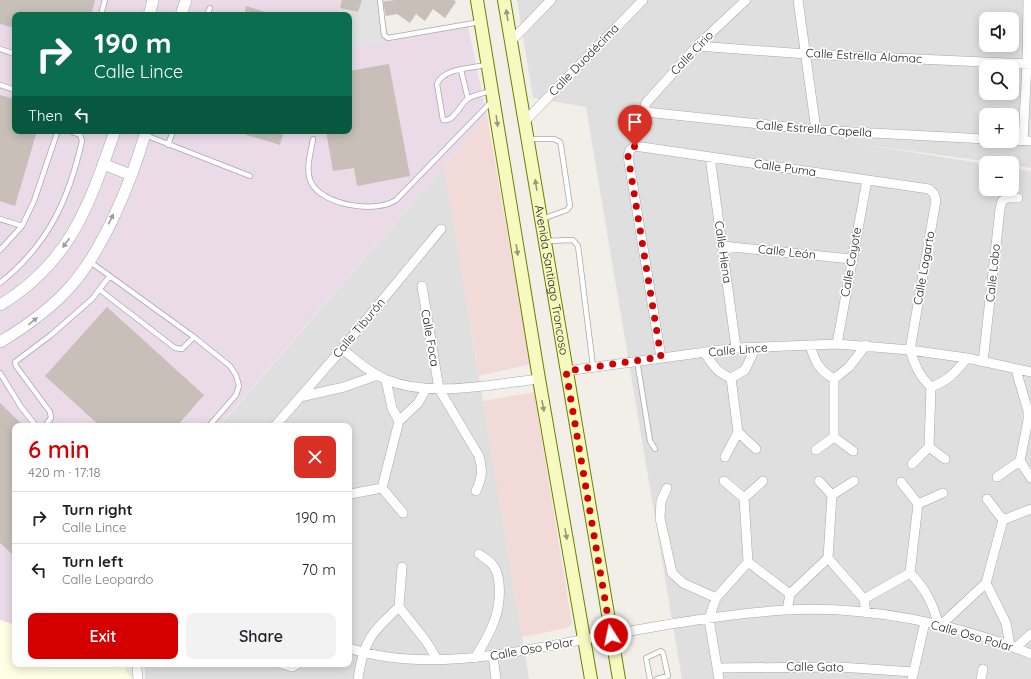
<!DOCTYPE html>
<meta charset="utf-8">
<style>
body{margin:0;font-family:Quicksand,sans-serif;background:#f2f2f2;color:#202124;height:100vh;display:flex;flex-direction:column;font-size:15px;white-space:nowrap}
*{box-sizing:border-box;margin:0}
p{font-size:13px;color:#757577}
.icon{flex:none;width:22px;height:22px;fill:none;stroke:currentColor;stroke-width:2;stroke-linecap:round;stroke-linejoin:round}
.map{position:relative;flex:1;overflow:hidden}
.sheet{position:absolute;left:12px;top:423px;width:340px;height:244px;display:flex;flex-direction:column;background:#fff;border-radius:8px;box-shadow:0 2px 10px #0003}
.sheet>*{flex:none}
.top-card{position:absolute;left:12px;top:12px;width:340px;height:122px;border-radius:8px;box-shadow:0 2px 10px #0003;background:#0b6e4f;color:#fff;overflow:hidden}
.tools{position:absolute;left:979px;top:12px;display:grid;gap:8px}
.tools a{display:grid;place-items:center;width:40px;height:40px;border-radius:8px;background:#fff;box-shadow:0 2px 10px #0003;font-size:20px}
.pin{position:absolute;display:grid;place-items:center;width:34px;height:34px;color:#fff;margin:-41px -17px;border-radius:50% 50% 50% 0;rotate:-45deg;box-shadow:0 0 4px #0007}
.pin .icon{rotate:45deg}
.me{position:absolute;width:44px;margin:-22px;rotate:350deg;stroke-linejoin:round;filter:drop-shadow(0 0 3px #0008)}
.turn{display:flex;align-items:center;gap:14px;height:84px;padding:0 16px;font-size:18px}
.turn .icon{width:52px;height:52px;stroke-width:2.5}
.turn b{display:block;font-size:28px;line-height:34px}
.then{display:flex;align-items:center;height:38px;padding:0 16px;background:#0003;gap:8px;font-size:15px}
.round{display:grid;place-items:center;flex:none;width:42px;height:42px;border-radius:8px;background:#f2f2f2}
.summary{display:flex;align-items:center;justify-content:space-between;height:68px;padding:0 16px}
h1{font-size:24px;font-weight:600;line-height:30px;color:#d40000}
.primary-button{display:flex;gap:8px;margin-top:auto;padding:8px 16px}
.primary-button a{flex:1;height:46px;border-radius:8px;background:#d40000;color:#fff;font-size:16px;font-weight:600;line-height:46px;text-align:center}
.primary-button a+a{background:#f2f2f2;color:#202124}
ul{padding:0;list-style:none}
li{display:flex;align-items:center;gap:12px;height:52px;padding:0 16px;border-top:1px solid #e0e0e0}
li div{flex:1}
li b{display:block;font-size:15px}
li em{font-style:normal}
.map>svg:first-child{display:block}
</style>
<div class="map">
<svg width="1031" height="679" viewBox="0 0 1031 679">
<rect width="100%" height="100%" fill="#f2efe9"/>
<!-- residential -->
<path fill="#e0dfdf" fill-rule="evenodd" d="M517,0H1031V168L1012,165V163H998L860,144L986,164V189H1012V168L1031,171V679H682L586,107L533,98ZM986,19H1012V45H986ZM986,67H1012V93H986ZM986,115H1012V141H986Z
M444,166L529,679H145V664H349V426H220Z"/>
<!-- commercial -->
<path fill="#f2dad9" d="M487,116L530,364L479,376L444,166Z
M534,392L572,624L567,628L522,637L483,401Z"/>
<!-- industrial -->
<path fill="#ebdbe8" d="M0,0H342L338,15H15V131H349V48L468,27L487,116L219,426H15V625L0,620Z"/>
<!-- education -->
<path fill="#ffffe5" d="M0,620L15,625V664H126V672L132,679H0Z"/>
<!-- parking -->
<path fill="#e2e2e2" d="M362,0H395L383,3L389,41L349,48V15H338L340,8L358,12Z"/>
<!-- building -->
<path fill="#c7bfb8" d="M0,0H95L91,15H15V28L0,24Z
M342,0H362L358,12L340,8Z
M395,0H454L456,2L445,18L433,9L425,21L416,14L410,23L397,14L386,16L383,2Z
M246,6L275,15H244Z
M389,64L410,176L357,186L354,168L333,171L326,131H349V71Z
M0,95L15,99V131H37L15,206L0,201Z
M234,131H284L280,145Z
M107,307L204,395L177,426H100L45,376Z
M0,403L24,426H15V557L0,543Z"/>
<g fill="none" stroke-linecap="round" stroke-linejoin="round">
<defs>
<path id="service" d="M380,0L384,35L388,38L480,22
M101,15L105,0
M207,15L210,8
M0,49L15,54
M486,65C472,68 443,68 437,84L443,120C455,122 460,103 469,98C475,95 484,93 491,91
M461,70L468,99
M0,85L15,90
M145,135L250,176
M313,139C311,152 305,170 311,182C321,205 376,214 396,200L492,101
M528,139H554L560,142L561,146L570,206L567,210L542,219
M168,145L173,131
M0,219L22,226
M545,241L573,240L578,246L593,366
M0,250L22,226L34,201L57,133L60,131
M89,261L194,337L230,366L236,375L239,386L236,395L209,426
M0,283C48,245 69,199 82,141L80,135L70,131
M100,290L175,348L182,349L194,337
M637,360L650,441L655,449
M0,373L21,407L36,426
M45,426L51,418L50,412L16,366L15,362L51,335L92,299L109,277
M650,679L646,658L661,651L663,653L668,676L657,679"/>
<path id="minor" d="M746,0L697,46L646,103L645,107L646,112L816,130L986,139
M798,0L816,130
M511,41L551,0
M697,46L806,54L1031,64
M525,121L643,0
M1012,140L1031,141
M1023,141L1027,64L1028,0
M710,157L736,348
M722,246L851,259
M422,286L439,389L479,456C483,470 482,478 476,491
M837,344L867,180
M810,345C815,362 819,370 834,379
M342,349C356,360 371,374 387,380C432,398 492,384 539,379
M704,352C712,364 717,373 731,378L745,370L756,347
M661,357L628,156L630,150L635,146L929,189L934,194L936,200L910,350C915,365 919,376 931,387
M983,362L1000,209L1002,201L1007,198H1018
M566,371L736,348L837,344L910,350L967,358L1031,372
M731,378L738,432
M834,379L849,367L866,345
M386,380L392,408L399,421
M931,387C948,381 956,372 967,358
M300,397L344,387L378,375
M275,426L342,349L441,229
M834,437V379
M834,437L853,451
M929,447L945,459
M816,450L834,437
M725,457L738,432L756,449
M1020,461L1031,478
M912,464L929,447L931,387
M997,477L1020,461L1028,420V411L1016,370
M724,481L744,498L763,481
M901,482L918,504L910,573
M667,488L661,501L660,518L672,573L683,583L716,598
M350,494L382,488
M832,495L854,481
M744,498L748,562
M987,499L1003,520
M918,504L943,493
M403,513L382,488L399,421L418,403L426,389
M1003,520L1031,509
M828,558L864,599L866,613
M910,573C925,588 933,603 938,624
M986,583L1006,623L1010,646
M864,599L910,573
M399,607L426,641L437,659
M787,610L790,594L828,558L832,495L819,481
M942,624L986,583L1003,520
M349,648C427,674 519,651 597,637C659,626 723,614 786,610C866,605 958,624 1031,654
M1015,648L1031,634
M493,656L496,679
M475,658C490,634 502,612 499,583C498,576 497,569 491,563C488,560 483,557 479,554
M282,664L292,667L298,664
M717,668L840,667L914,672
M137,669L138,679
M358,679C363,641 372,632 399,607L402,567
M719,679L709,619L716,598L748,562L790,594
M912,679L925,622
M981,679L983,669"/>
<path id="tertiary" d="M149,15L153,0
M181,15L186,0
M103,164L131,175
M0,305C71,262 89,205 115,131
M0,342C25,327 50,310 70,287C104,249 132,180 146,131"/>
<g id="secondary">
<path d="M477,0L539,379L591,679"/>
<path id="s1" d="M504,0L619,679"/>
</g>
</defs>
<!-- service casing -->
<use href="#service" stroke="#a9a9a9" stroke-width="6"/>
<!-- minor casing -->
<use href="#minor" stroke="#a9a9a9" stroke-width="10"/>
<!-- tertiary casing -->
<use href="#tertiary" stroke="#a9a9a9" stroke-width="12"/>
<!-- secondary casing -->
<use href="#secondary" stroke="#707d05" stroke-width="14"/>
<!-- service -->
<use href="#service" stroke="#fff" stroke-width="4.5"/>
<!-- minor -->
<use href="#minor" stroke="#fff" stroke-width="9"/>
<!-- tertiary -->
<use href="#tertiary" stroke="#fff" stroke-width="11"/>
<!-- secondary -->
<use href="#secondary" stroke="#f7fabf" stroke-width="12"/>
</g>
<!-- one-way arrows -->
<defs><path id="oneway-solid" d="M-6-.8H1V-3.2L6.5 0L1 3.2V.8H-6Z"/></defs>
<g fill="#979978">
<use href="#oneway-solid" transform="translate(507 15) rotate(-99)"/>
<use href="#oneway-solid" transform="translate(497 121) rotate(82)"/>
<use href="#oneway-solid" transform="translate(536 185) rotate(-99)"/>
<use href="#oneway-solid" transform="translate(517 250) rotate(81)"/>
<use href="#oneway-solid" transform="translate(543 406) rotate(80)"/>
<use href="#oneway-solid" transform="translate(566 534) rotate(80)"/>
</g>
<g fill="#9c9c9c">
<use href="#oneway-solid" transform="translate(111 219) rotate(-64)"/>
<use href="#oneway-solid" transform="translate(66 243) rotate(126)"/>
<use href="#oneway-solid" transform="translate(33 321) rotate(-39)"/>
</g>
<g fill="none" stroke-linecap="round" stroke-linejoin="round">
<!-- route -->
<path stroke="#d40000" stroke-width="7" stroke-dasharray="0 12.6" d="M611,635L566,371L661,357L628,156L630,150L635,146"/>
</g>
<g text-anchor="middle" stroke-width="3.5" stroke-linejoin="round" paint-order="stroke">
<!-- street labels -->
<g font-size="12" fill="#222" stroke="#fff">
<text transform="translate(692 53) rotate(-46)" y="4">Calle Cirio</text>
<text transform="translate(864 56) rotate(3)" y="4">Calle Estrella Alamac</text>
<text transform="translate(584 60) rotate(-46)" y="4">Calle Duodécima</text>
<text transform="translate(814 129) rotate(4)" y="4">Calle Estrella Capella</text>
<text transform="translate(785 168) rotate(8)" y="4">Calle Puma</text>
<text transform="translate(723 252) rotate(82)" y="4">Calle Hiena</text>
<text transform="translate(787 252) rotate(6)" y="4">Calle León</text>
<text transform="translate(851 262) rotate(-80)" y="4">Calle Coyote</text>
<text transform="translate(924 268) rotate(-80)" y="4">Calle Lagarto</text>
<text transform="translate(993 273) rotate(-84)" y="4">Calle Lobo</text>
<text dy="4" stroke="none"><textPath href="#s1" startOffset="284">Avenida Santiago Troncoso</textPath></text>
<text transform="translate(359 328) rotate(-50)" y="4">Calle Tiburón</text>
<text transform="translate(430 338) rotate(80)" y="4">Calle Foca</text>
<text transform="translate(738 350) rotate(-5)" y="4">Calle Lince</text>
<text transform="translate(972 636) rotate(16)" y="4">Calle Oso Polar</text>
<text transform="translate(532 649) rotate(-10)" y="4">Calle Oso Polar</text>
<text transform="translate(815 667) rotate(1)" y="4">Calle Gato</text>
</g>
</g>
</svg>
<div class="tools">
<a><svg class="icon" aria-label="sound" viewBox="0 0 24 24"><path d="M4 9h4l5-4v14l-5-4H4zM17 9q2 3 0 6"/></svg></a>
<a><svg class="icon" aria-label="search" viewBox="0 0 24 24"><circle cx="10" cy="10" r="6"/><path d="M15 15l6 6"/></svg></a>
<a>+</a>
<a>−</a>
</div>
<div class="pin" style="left:635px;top:146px;background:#d93025"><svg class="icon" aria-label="arrive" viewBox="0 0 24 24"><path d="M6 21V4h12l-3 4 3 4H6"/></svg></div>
<svg class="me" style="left:611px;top:635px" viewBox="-20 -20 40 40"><circle r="17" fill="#d40000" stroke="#fff" stroke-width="3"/><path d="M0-11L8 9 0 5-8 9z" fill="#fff"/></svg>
<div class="top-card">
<div class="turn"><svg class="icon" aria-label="right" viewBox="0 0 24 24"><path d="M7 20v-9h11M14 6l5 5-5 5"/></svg><div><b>190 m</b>Calle Lince</div></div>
<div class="then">Then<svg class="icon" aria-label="left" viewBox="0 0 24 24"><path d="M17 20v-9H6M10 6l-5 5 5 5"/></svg></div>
</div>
<section class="sheet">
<div class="summary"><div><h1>6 min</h1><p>420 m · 17:18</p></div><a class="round" style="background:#d93025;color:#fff"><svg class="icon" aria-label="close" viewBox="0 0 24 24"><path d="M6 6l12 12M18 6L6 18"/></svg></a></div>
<ul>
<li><svg class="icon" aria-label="right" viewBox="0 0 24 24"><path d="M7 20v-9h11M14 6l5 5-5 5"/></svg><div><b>Turn right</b><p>Calle Lince</p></div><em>190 m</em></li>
<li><svg class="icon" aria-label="left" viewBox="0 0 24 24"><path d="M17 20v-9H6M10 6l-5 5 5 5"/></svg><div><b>Turn left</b><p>Calle Leopardo</p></div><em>70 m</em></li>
</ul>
<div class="primary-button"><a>Exit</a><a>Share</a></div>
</section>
</div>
